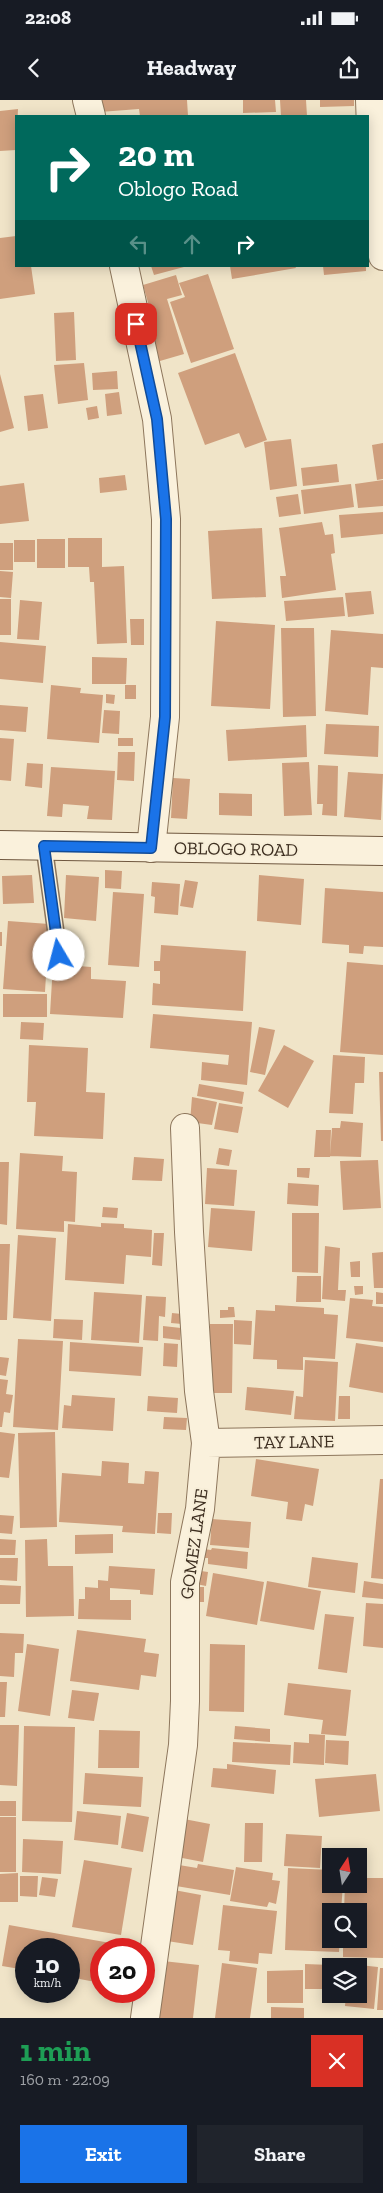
<!DOCTYPE html>
<meta charset="utf-8">
<style>
body{margin:0;font-family:"Zilla Slab",serif;background:#20242c;color:#f1f3f6;height:100vh;display:flex;flex-direction:column;font-size:19px;white-space:nowrap}
*{box-sizing:border-box;margin:0}
p{font-size:16px;color:#9ea1a6}
.icon{flex:none;width:28px;height:28px;fill:none;stroke:currentColor;stroke-width:2;stroke-linecap:round;stroke-linejoin:round}
.map{position:relative;height:1918px;overflow:hidden}
.sheet{display:flex;flex-direction:column;background:#171b24;flex:1}
.sheet>*{flex:none}
.top-card{position:absolute;left:15px;top:15px;width:354px;height:152px;border-radius:0px;box-shadow:0 2px 12px #0003;background:#00695c;color:#fff;overflow:hidden}
.needle{width:32px;rotate:12deg}
.buttons{position:absolute;left:322px;top:1748px;display:grid;gap:10px}
.buttons a{display:grid;place-items:center;width:45px;height:45px;border-radius:0px;background:#171b24;box-shadow:0 2px 12px #0003;font-size:25px}
.speed{position:absolute;left:15px;top:1838px;display:flex;gap:10px;font-size:25px;font-weight:700;text-align:center}
.speed>*{display:grid;place-content:center;width:65px;height:65px;border-radius:50%;background:#171b24;box-shadow:0 2px 12px #0003;line-height:1}
.speed small{font-size:12px;font-weight:400}
.speed .limit{border:8px solid #d22;background:#fff;color:#111}
.pin{position:absolute;display:grid;place-items:center;width:42px;height:42px;color:#fff;margin:-21px;border-radius:10px;box-shadow:0 2px 8px #0006}
.me{position:absolute;width:55px;margin:-28px;rotate:352deg;stroke-linejoin:round;filter:drop-shadow(0 0 4px #0008)}
.turn{display:flex;align-items:center;gap:18px;height:105px;padding:0 20px;font-size:22px}
.turn .icon{width:65px;height:65px;stroke-width:2.5}
.turn b{display:block;font-size:35px;line-height:42px}
.lanes{display:flex;align-items:center;height:48px;padding:0 20px;background:#0003;justify-content:center;gap:25px;direction:ltr}
.lanes .off{opacity:.35}
.round{display:grid;place-items:center;flex:none;width:52px;height:52px;border-radius:0px;background:#20242c}
.head{display:flex;align-items:center;justify-content:space-between;height:85px;padding:0 20px}
h1{font-size:30px;font-weight:800;line-height:38px;color:#1e9e55}
.action{display:flex;gap:10px;margin-top:auto;padding:10px 20px}
.action a{flex:1;height:58px;border-radius:0px;background:#1a73e8;color:#fff;font-size:20px;font-weight:800;line-height:58px;text-align:center}
.action a+a{background:#20242c;color:#f1f3f6}
.status{display:flex;justify-content:space-between;align-items:center;height:35px;padding:0 25px;background:#171b24;direction:ltr}
.status svg{height:14px;fill:currentColor}
header{display:flex;justify-content:space-between;align-items:center;height:65px;padding:0 20px;background:#171b24;font-size:22px;font-weight:800}
.map>svg:first-child{display:block}
</style>
<div class="status"><b>22:08</b><svg viewBox="0 0 49 12"><path d="M0 12V9h3v3zM5 12V6h3v6zM10 12V3h3v9zM15 12V0h3v12zM26 1h20v11H26zM47 4h2v5h-2z"/></svg></div>
<header><svg class="icon" aria-label="back" viewBox="0 0 24 24"><path d="M15 5l-7 7 7 7"/></svg>Headway<svg class="icon" aria-label="share" viewBox="0 0 24 24"><path d="M12 15V3M7 8l5-5 5 5M5 13v7h14v-7"/></svg></header>
<div class="map">
<svg width="383" height="1918" viewBox="0 0 383 1918">
<rect width="100%" height="100%" fill="#f0e4c8"/>
<!-- building -->
<path fill="#cf9f7d" d="M99,0H187L188,16H140L139,9L100,12Z
M243,0H275L276,12L243,13Z
M280,0H306L307,16H281Z
M320,0H354V6L320,7Z
M18,9L16,50L0,51V11Z
M16,136V166H31L35,194L0,199V138Z
M151,166H184V167L154,175Z
M230,166H295L296,168L232,179Z
M323,166H366V171L324,175Z
M208,174L234,249L191,263L170,202L185,197L179,183Z
M176,175L182,195L167,199L184,254L153,263L137,209L149,206L143,185Z
M74,212L76,260L56,261L54,213Z
M235,253L267,340L245,348L239,333L205,345L178,273Z
M84,263L88,300L58,304L54,265Z
M117,271L118,289L93,290L92,273Z
M0,274L14,328L0,332Z
M119,292L122,314L107,316L105,294Z
M43,294L48,328L28,331L24,296Z
M97,306L99,318L88,320L86,308Z
M291,339L297,386L270,390L264,342Z
M383,343V379L377,380L372,345Z
M337,364L339,382L303,386L301,368Z
M125,375L127,390L100,393L99,378Z
M383,380V406L358,408L355,384Z
M24,383L29,421L0,424V386Z
M351,384L354,407L304,414L301,390Z
M298,394L301,414L279,417L276,397Z
M383,412V434L341,438L339,415Z
M322,422L325,435L333,434L335,453L331,454L336,490L282,498L280,476H286L279,428Z
M262,428L266,497L212,499L208,431Z
M68,438H102V467L124,466L127,543L97,544L94,482H90L89,467H68Z
M37,439H65V468H37Z
M14,440H35V462H14Z
M0,443H13V470H0Z
M0,471L13,472L11,498L0,497Z
M371,491L374,514L348,517L345,493Z
M343,497L345,516L286,521L284,501Z
M0,499H11V535H0Z
M20,500L42,502L39,540L17,539Z
M130,519H144V545H131Z
M216,521L275,525L270,609L211,606Z
M281,528H314L316,616L283,617Z
M331,530L383,534V568L371,567L368,615L325,611Z
M0,542L46,546L43,583L0,579Z
M92,557L127,558L126,584H92Z
M51,585L81,588L80,593L103,595L99,643L47,639Z
M125,585H136V599H125Z
M106,594L115,595L114,604L106,603Z
M0,605L28,607L26,632L0,630Z
M104,610L120,611L119,634L102,633Z
M326,624L379,626L378,657L324,654Z
M306,625L307,657L228,661L226,630Z
M0,638L14,639L11,681L0,680Z
M118,638H133V646H118Z
M118,652H135L134,681L117,680Z
M309,662L312,715L284,716L282,663Z
M27,663L43,664L42,688L25,686Z
M318,665L338,666L337,716L322,715L323,704H317Z
M51,667L115,671L112,720L87,719L89,706L63,704L62,717L47,716Z
M348,672L383,674L381,720L344,717Z
M173,678L190,679L187,719L171,718Z
M219,693L252,694V716L219,715Z
M105,770L122,771L121,789L105,788Z
M32,775L34,803L3,804L2,776Z
M66,775L99,777L96,821L64,818Z
M259,775L304,779L301,825L257,821Z
M185,780L198,782L193,808L180,806Z
M152,782L180,784L178,815L154,813L155,797L151,796Z
M325,788L383,792V847L364,846L363,854L349,853V845L322,843Z
M113,792L144,794L139,867L108,865Z
M8,821L49,824L45,892L3,889Z
M0,832H2V846H0Z
M161,845L246,851L243,911L152,905L153,883L160,884V871H154V861H160Z
M347,862L383,865V955L340,952Z
M53,864L91,867V879L126,881L123,918L50,914Z
M3,894H47V917H3Z
M153,914L252,922L247,985L201,980L202,962L228,965L229,955L150,948Z
M21,922L44,923L43,940L20,939Z
M259,927L275,930L265,975L250,972Z
M29,945L88,948L86,992L105,993L103,1039L34,1036L36,1002H27Z
M284,945L314,961L288,1008L258,991Z
M333,955L365,957L364,983H355L353,1014L329,1013Z
M379,972H383V1041H381Z
M199,984L244,992L242,1004L197,996Z
M192,997L217,1002L212,1025L190,1022Z
M219,1003L243,1007L238,1033L214,1029Z
M341,1021L363,1023L361,1057L330,1056L332,1028H340Z
M316,1030H331L330,1057H314Z
M219,1048L232,1050L229,1066L216,1064Z
M20,1053L63,1056L62,1071L77,1072L75,1122L64,1121V1132L16,1129Z
M134,1057L164,1059L162,1081L132,1080Z
M378,1060L381,1108L343,1110L340,1061Z
M0,1062H9L7,1125L0,1124Z
M207,1068L237,1070L234,1106L205,1104Z
M297,1068H310L309,1078L297,1077Z
M288,1083L319,1085L318,1106L287,1104Z
M103,1107L118,1108L117,1118L102,1117Z
M211,1108L255,1111L252,1151L208,1147Z
M292,1113H319L318,1173L292,1172Z
M101,1123L124,1124V1128L152,1130L151,1157L126,1155L124,1184L65,1180L68,1124L101,1127Z
M154,1133H164L162,1166L152,1165Z
M18,1135L56,1138L51,1221L13,1218Z
M0,1144H10L7,1220H0Z
M325,1146L340,1148L338,1190H346L345,1201L322,1199Z
M383,1152V1188H374L372,1153Z
M360,1161V1177H351L350,1162Z
M297,1176H321V1202H296Z
M354,1186H363V1194L355,1195Z
M94,1192L142,1195L139,1243L91,1240Z
M376,1192L383,1193V1204H376Z
M146,1196L166,1197L165,1217L159,1216L158,1241L143,1240Z
M350,1198L373,1200L372,1206L383,1207V1242L346,1238Z
M275,1205L324,1208V1214L338,1215L335,1259L303,1257V1270L277,1269V1260L253,1259L256,1210L275,1211Z
M228,1207H234L235,1217L220,1218V1210H228Z
M172,1213L182,1214V1224L171,1223Z
M54,1219L83,1220L82,1240L53,1238Z
M234,1220L252,1221L251,1245L234,1244Z
M210,1224H233L232,1293H209Z
M163,1226L181,1228L180,1240L163,1238Z
M18,1239L63,1241L58,1330L13,1327Z
M70,1242L143,1247L141,1276L69,1271Z
M164,1243L178,1244L177,1267L163,1266Z
M356,1243L383,1247V1293L349,1287Z
M0,1257L9,1258L6,1276L0,1275Z
M305,1260L338,1262L335,1321L294,1319L296,1296L303,1297Z
M0,1279L8,1280L6,1294L13,1295L10,1313L4,1312L2,1327H0Z
M247,1287L294,1291L291,1315L245,1310Z
M72,1295L115,1298L113,1331L62,1328L64,1305L71,1306Z
M148,1296L178,1298L177,1313L147,1311Z
M339,1296H350V1319H338Z
M164,1317L187,1318L186,1330L163,1329Z
M0,1332L15,1334L9,1378L0,1377Z
M55,1332L57,1427L20,1428L18,1333Z
M256,1359L319,1369L313,1406L305,1404L302,1421L286,1419L288,1402L251,1396Z
M102,1361L129,1363L128,1383L144,1384L145,1371L159,1372L155,1434L122,1432L123,1426L59,1422L62,1373L101,1376Z
M380,1379H383V1479L371,1478Z
M158,1413H172L171,1434L157,1433Z
M0,1415L14,1416L12,1434L0,1433Z
M212,1419L251,1422L249,1448L210,1445Z
M113,1434V1453L75,1454V1435Z
M0,1439L16,1440L15,1455H0Z
M47,1439L48,1466H73L74,1516L26,1517L25,1440Z
M212,1448L248,1452L247,1469L208,1464V1458H203L204,1449L211,1450Z
M312,1457L358,1463L355,1493L308,1487Z
M0,1458H18L17,1481L0,1480Z
M109,1466L155,1469L153,1495L140,1494V1490L110,1488V1500H131V1520L78,1519L79,1499H85V1487L98,1488V1480L108,1481Z
M194,1470L208,1472L206,1486L191,1483Z
M213,1473L264,1482L257,1525L206,1516Z
M267,1481L321,1491L314,1530L260,1521Z
M364,1481L383,1484V1499L362,1497Z
M0,1485L21,1486L20,1504H0Z
M190,1487H204V1502H190Z
M366,1503L383,1504V1548L363,1546Z
M325,1514L354,1517L347,1573L318,1569Z
M77,1530L146,1539L144,1552L159,1554L156,1577L141,1575L139,1590L70,1581Z
M0,1533L24,1534L23,1553H15L14,1577L0,1576Z
M27,1544L59,1549L50,1616L18,1611Z
M210,1544L245,1545L244,1612L209,1611Z
M0,1582H7L5,1617H0Z
M288,1583L351,1590L346,1636L321,1634L323,1620L284,1615Z
M72,1590L99,1593L94,1621L68,1618Z
M0,1625H19L17,1686L0,1685Z
M24,1626L75,1627L72,1722L22,1721Z
M235,1626L270,1629V1642L234,1639Z
M99,1630L140,1631L139,1668H98Z
M309,1634L325,1635L324,1665L293,1663L294,1642L309,1643Z
M326,1640L349,1641L348,1665L325,1663Z
M233,1642L291,1645L290,1665L232,1662Z
M227,1664L276,1670L274,1694L211,1687L213,1668L227,1669Z
M85,1673L143,1677L141,1707L83,1704Z
M376,1674L380,1711L319,1717L315,1679Z
M0,1701H16V1716H0Z
M77,1711L121,1716L118,1745L74,1740Z
M127,1713L149,1717L143,1752L121,1748Z
M0,1717H16V1772H0Z
M184,1719L210,1724L203,1762L177,1757Z
M245,1723H263L262,1762H244Z
M286,1734L322,1736L320,1768L284,1766Z
M23,1739L63,1741L61,1774L22,1772Z
M84,1760L132,1768L121,1835L72,1827Z
M198,1764L234,1770L230,1795L176,1786L179,1765L197,1768Z
M236,1767L273,1773L272,1780L280,1781L276,1804L269,1802L267,1807L230,1801Z
M288,1768L331,1770V1784H343L341,1811H331V1839H340L339,1852L285,1850Z
M18,1773V1802H0V1774Z
M20,1776H38L37,1797L20,1796Z
M42,1777L58,1779L55,1797L39,1795Z
M359,1778H383V1858L343,1857V1839H359V1811H344L345,1784H359Z
M174,1790L201,1795L193,1845L167,1841Z
M223,1805L277,1811L272,1854L259,1853L258,1864L229,1861L230,1851L218,1850Z
M9,1825L116,1844L115,1849H101V1883L69,1877V1849H26V1870L2,1866Z
M163,1861L199,1865L193,1918H156Z
M222,1863L257,1868L250,1918H215Z
M305,1864L331,1865V1889H305Z
M359,1865L378,1867L374,1909L345,1906L346,1894H359Z
M380,1868H383V1910H377Z
M303,1870V1903H267V1871Z
M271,1907L304,1908V1918H271Z"/>
<g fill="none" stroke-linecap="round" stroke-linejoin="round">
<defs>
<path id="service" d="M44,746L59,855"/>
<path id="minor" d="M87,0L91,16
M370,0C372,53 373,104 383,156
M124,166L157,319L166,419L165,617L151,748
M206,1343L383,1340
M145,1918L183,1645L185,1601V1482L200,1409L206,1343L199,1291L189,1132L185,1028"/>
<path id="secondary" d="M0,745L383,751"/>
</defs>
<!-- service casing -->
<use href="#service" stroke="#8d765c" stroke-width="18"/>
<!-- minor casing -->
<use href="#minor" stroke="#8d765c" stroke-width="30"/>
<!-- secondary casing -->
<use href="#secondary" stroke="#6f573f" stroke-width="30"/>
<!-- service -->
<use href="#service" stroke="#faf1dc" stroke-width="15"/>
<!-- minor -->
<use href="#minor" stroke="#faf1dc" stroke-width="28"/>
<!-- secondary -->
<use href="#secondary" stroke="#faf1dc" stroke-width="28"/>
</g>
<g fill="none" stroke-linecap="round" stroke-linejoin="round">
<defs>
<path id="route" d="M59,855L44,746L151,748L165,617L166,419L157,319L136,224"/>
</defs>
<!-- route casing -->
<use href="#route" stroke="#114b97" stroke-width="12"/>
<!-- route -->
<use href="#route" stroke="#1a73e8" stroke-width="9"/>
</g>
<g text-anchor="middle" stroke-width="4" stroke-linejoin="round" paint-order="stroke">
<!-- street labels -->
<g font-size="18" fill="#3d2e20" stroke="#f7eed8">
<text transform="translate(236 749) rotate(1)" y="6">OBLOGO ROAD</text>
<text transform="translate(294 1342) rotate(-1)" y="6">TAY LANE</text>
<text transform="translate(194 1444) rotate(-82)" y="6">GOMEZ LANE</text>
</g>
</g>
</svg>
<div class="buttons">
<a><svg class="needle" viewBox="-14 -14 28 28"><path d="M0-13l5 13h-10z" fill="#e53935"/><path d="M0 13l5-13h-10z" fill="#9ea1a6"/></svg></a>
<a><svg class="icon" aria-label="search" viewBox="0 0 24 24"><circle cx="10" cy="10" r="6"/><path d="M15 15l6 6"/></svg></a>
<a><svg class="icon" aria-label="layers" viewBox="0 0 24 24"><path d="M12 4l9 5-9 5-9-5zM3 14l9 5 9-5"/></svg></a>
</div>
<div class="speed"><div>10<small>km/h</small></div><div class="limit">20</div></div>
<div class="pin" style="left:136px;top:224px;background:#d93025"><svg class="icon" aria-label="arrive" viewBox="0 0 24 24"><path d="M6 21V4h12l-3 4 3 4H6"/></svg></div>
<svg class="me" style="left:59px;top:855px" viewBox="-20 -20 40 40"><circle r="19" fill="#fff"/><path d="M0-13L10 11 0 6-10 11z" fill="#1a73e8"/></svg>
<div class="top-card">
<div class="turn"><svg class="icon" aria-label="right" viewBox="0 0 24 24"><path d="M7 20v-9h11M14 6l5 5-5 5"/></svg><div><b>20 m</b>Oblogo Road</div></div>
<div class="lanes"><svg class="icon off" aria-label="left" viewBox="0 0 24 24"><path d="M17 20v-9H6M10 6l-5 5 5 5"/></svg><svg class="icon off" aria-label="ahead" viewBox="0 0 24 24"><path d="M12 20V5M6 11l6-6 6 6"/></svg><svg class="icon" aria-label="right" viewBox="0 0 24 24"><path d="M7 20v-9h11M14 6l5 5-5 5"/></svg></div>
</div>
</div>
<section class="sheet">
<div class="head"><div><h1>1 min</h1><p>160 m · 22:09</p></div><a class="round" style="background:#d93025;color:#fff"><svg class="icon" aria-label="close" viewBox="0 0 24 24"><path d="M6 6l12 12M18 6L6 18"/></svg></a></div>
<div class="action"><a>Exit</a><a>Share</a></div>
</section>
